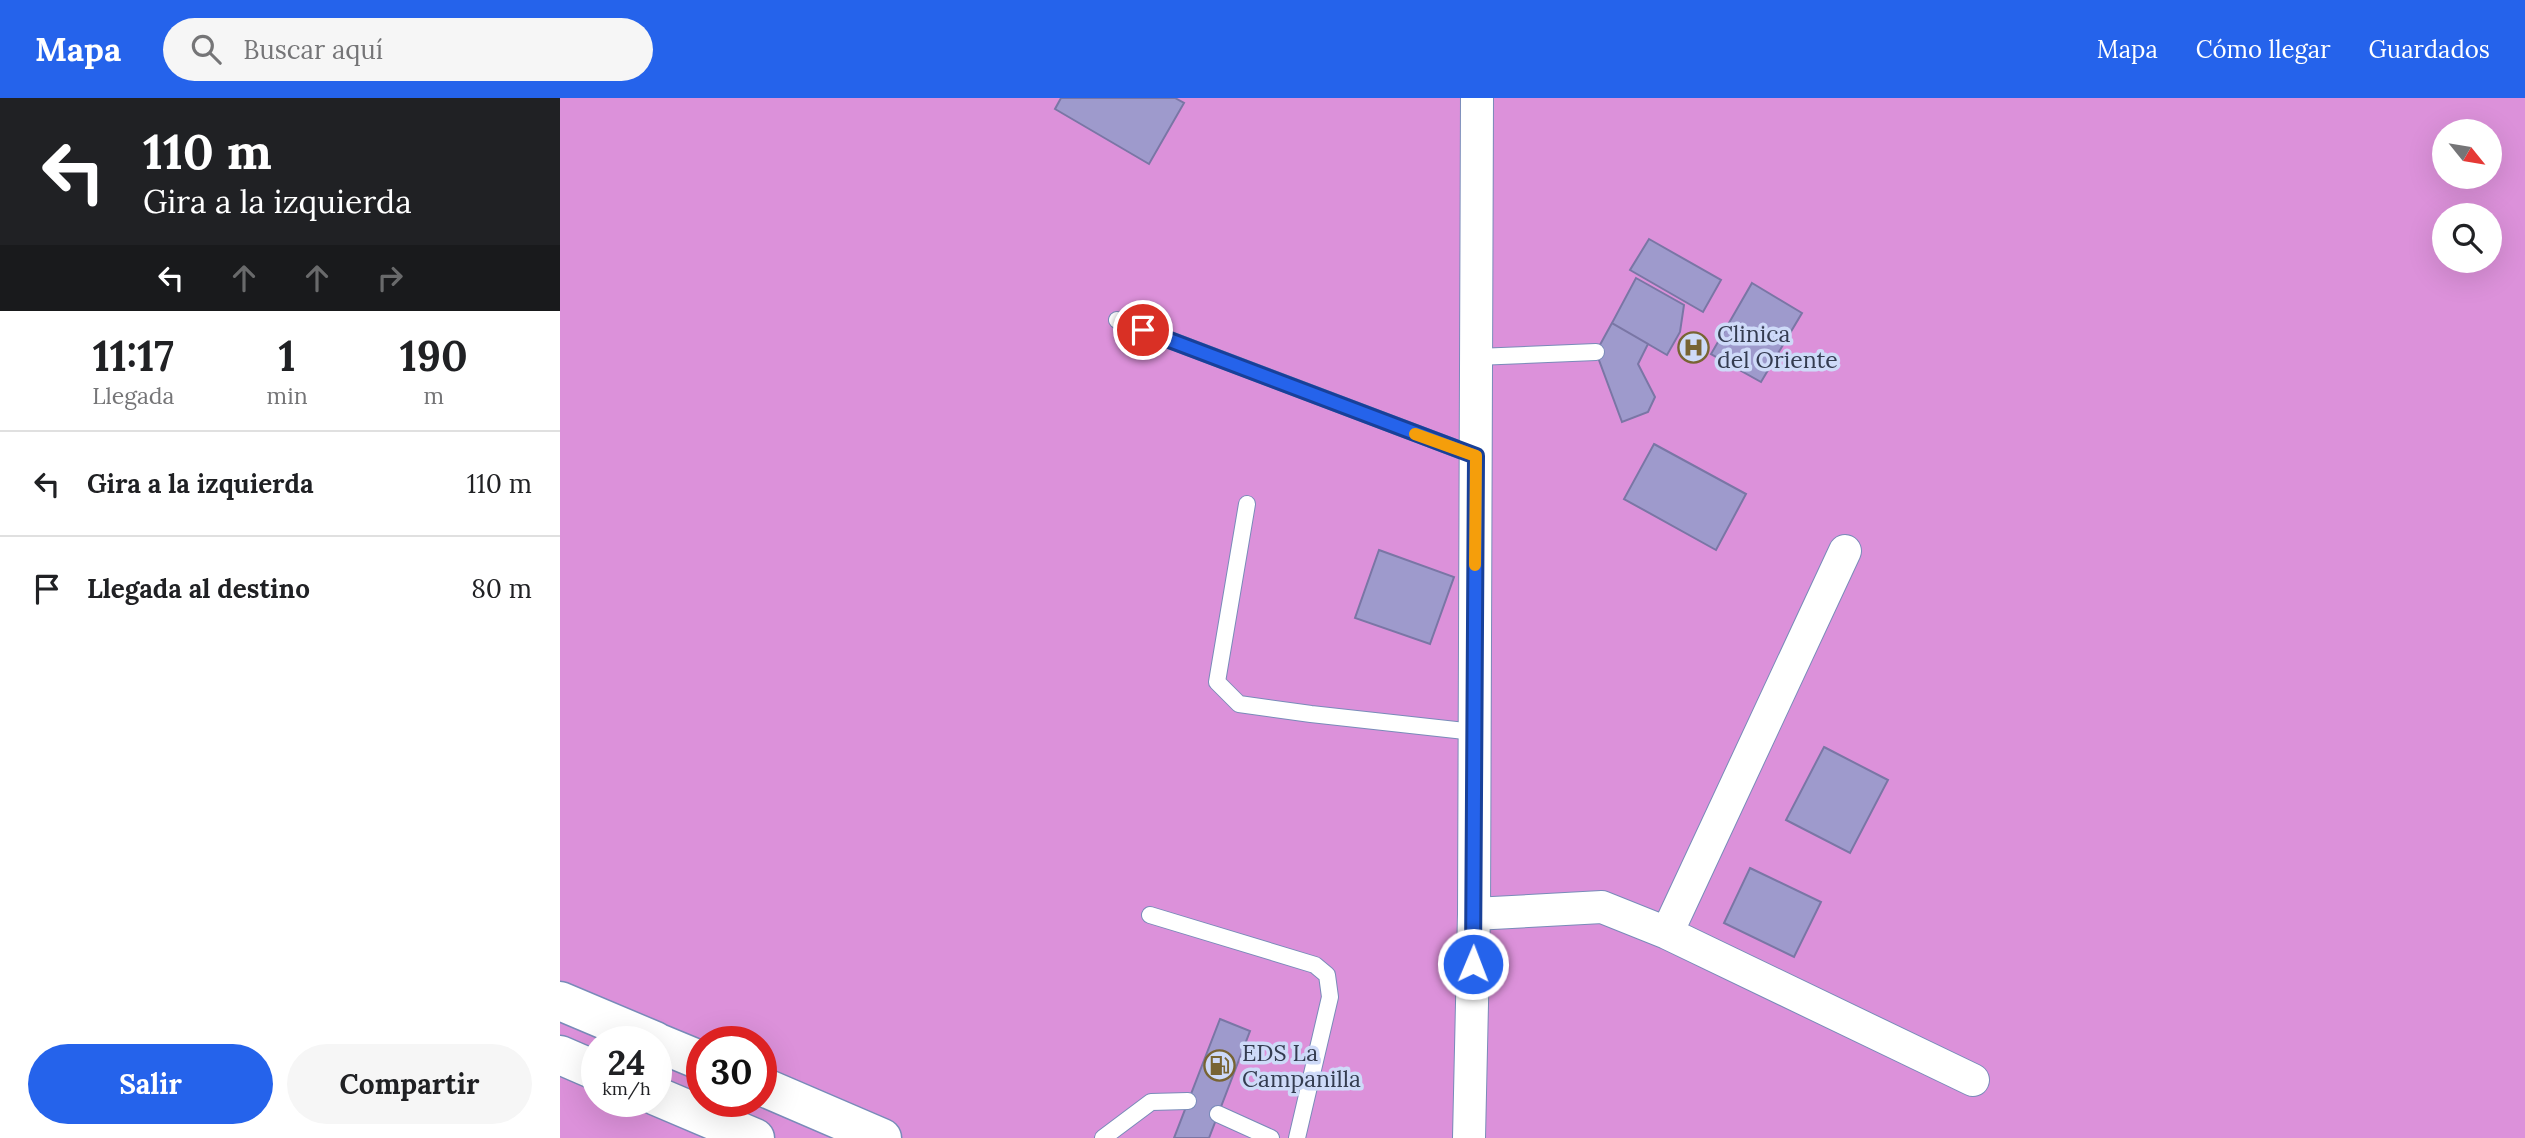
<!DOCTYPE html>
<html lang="es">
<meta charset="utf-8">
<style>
body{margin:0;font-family:Lora,serif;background:#f6f6f6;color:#202124;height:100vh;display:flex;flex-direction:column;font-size:26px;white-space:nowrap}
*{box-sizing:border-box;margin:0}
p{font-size:23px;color:#757577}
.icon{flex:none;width:38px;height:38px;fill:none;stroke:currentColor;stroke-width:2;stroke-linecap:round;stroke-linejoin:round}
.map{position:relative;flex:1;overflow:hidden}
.details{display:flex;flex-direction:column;background:#fff;width:560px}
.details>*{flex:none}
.guide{background:#202124;color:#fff;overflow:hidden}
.needle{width:46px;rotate:120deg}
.fabs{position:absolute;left:1872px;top:21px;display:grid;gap:14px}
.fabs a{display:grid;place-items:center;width:70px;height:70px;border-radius:50%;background:#fff;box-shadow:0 7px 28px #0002;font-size:35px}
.speed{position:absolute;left:21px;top:928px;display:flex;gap:14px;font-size:35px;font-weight:700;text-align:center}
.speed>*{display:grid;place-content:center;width:91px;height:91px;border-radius:50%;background:#fff;box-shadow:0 7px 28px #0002;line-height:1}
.speed small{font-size:18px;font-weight:400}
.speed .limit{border:10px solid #d22;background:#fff;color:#111}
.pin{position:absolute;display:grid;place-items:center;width:60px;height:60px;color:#fff;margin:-30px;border:4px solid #fff;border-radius:50%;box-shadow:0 2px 7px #0007}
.me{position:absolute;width:77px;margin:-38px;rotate:1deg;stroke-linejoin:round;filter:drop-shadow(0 0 5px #0008)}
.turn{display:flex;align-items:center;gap:24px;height:147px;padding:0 28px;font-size:32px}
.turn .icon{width:91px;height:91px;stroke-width:2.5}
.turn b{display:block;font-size:49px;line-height:60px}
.lanes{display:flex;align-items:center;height:66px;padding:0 28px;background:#0003;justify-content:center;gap:35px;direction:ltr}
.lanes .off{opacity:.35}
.eta{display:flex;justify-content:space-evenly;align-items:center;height:119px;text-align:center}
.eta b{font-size:42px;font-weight:700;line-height:49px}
.cta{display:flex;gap:14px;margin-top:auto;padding:14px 28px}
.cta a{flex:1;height:80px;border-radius:42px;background:#2563eb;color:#fff;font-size:28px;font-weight:700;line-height:80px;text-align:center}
.cta a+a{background:#f6f6f6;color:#202124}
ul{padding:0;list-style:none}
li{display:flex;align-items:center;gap:21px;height:105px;padding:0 28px;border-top:2px solid #e0e0e0}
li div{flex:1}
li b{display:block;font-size:26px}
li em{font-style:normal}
header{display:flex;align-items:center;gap:42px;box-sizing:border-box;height:98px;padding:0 35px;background:#2563eb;color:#fff}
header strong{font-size:33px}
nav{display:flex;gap:38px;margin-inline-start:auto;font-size:24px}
.search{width:490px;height:63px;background:#f6f6f6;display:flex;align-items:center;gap:18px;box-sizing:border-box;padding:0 24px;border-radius:38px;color:#757577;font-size:26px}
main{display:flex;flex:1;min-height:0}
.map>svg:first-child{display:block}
</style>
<header>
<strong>Mapa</strong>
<div class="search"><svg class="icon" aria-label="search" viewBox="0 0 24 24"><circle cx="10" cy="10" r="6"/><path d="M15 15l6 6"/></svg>Buscar aquí</div>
<nav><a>Mapa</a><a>Cómo llegar</a><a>Guardados</a></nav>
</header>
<main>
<section class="details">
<div class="guide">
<div class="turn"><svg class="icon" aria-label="left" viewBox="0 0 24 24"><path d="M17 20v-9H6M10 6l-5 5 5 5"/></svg><div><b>110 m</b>Gira a la izquierda</div></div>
<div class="lanes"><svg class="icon" aria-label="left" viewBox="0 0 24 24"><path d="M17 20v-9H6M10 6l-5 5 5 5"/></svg><svg class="icon off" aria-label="ahead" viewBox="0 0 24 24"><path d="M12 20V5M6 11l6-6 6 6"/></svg><svg class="icon off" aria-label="ahead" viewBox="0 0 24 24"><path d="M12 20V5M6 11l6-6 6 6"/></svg><svg class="icon off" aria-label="right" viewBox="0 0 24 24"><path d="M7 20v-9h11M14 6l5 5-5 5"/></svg></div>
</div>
<div class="eta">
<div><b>11:17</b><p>Llegada</p></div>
<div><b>1</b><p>min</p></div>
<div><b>190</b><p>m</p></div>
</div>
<ul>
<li><svg class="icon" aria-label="left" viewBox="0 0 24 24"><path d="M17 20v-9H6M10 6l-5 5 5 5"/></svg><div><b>Gira a la izquierda</b></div><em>110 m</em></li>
<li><svg class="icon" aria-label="arrive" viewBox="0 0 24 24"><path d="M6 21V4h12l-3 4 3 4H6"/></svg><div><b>Llegada al destino</b></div><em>80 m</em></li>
</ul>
<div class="cta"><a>Salir</a><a>Compartir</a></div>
</section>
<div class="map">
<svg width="1965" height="1040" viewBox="0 0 1965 1040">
<rect width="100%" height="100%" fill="#cedaf8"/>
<!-- green -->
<path fill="#dc91da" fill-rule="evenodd" d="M0,0H1965V1040H0ZM1885,33H1930V79H1885ZM1885,117H1930V163H1885ZM37,943H96V1003H37ZM142,943H201V1003H142Z"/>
<!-- building -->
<path fill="#9e9acc" stroke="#7a76a5" stroke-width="2" d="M501,0H615L624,5L589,66L495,11Z
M1089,141L1161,182L1143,214L1070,172Z
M1076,180L1124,207L1120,234L1107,257L1052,225Z
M1192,185L1242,215L1201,284L1151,256Z
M1052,225L1088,246L1078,266L1095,299L1088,314L1062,324L1036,254Z
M1094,346L1186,396L1156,452L1064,401Z
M819,452L894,479L870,546L795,520Z
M1264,649L1328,682L1290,755L1226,722Z
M1190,770L1261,804L1234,859L1164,825Z
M660,921L690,933L649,1040H614Z"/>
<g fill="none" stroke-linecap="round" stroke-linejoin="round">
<defs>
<path id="lane" d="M557,222L916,358
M916,259L1036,254
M687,406L657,584L679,606L751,616L914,634
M590,817L755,867L767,877L770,899L737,1040
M658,1016L711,1040
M543,1040L591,1004L628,1003"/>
<path id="street" d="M914,816L1042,809L1107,835L1413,982
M1107,835L1285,453
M909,1040L914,816L917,0"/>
<path id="secondary" d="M0,903L95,943
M96,944L142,963
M0,957L37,973
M201,988L322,1040
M96,998L195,1040"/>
</defs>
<!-- lane casing -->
<use href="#lane" stroke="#798bb9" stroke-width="18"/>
<!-- street casing -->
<use href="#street" stroke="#798bb9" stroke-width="34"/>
<!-- secondary casing -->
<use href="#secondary" stroke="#798bb9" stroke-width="41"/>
<!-- lane -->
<use href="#lane" stroke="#fff" stroke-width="16"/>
<!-- street -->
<use href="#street" stroke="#fff" stroke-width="32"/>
<!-- secondary -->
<use href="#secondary" stroke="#fff" stroke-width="38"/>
</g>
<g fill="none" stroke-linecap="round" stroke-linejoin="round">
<defs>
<path id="route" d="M583,232L916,358L913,866"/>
</defs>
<!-- route casing -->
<use href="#route" stroke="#184099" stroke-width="18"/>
<!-- route -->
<use href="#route" stroke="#2563eb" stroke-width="12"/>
<!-- slow -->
<path stroke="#f59e0b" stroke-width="12" d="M855,336L916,358L915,467"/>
</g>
<!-- icons -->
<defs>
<symbol id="hospital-ring" viewBox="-11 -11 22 22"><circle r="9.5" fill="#cedaf8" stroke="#786433" stroke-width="1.5"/><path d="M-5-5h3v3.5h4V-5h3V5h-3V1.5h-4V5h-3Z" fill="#786433"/></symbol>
<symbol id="fuel-ring" viewBox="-11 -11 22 22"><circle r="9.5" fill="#cedaf8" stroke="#786433" stroke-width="1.5"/><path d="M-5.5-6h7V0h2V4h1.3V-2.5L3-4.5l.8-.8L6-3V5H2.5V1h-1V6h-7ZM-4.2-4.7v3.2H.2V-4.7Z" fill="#786433"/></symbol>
</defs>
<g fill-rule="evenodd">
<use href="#hospital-ring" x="1116" y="232" width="35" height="35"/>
<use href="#fuel-ring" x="642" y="950" width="35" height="35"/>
</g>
<g text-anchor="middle" stroke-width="7" stroke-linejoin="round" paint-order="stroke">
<!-- poi labels -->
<g font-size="23" fill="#343c50" stroke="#cedaf8" text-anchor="start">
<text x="1157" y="244">Clinica<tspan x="1157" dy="26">del Oriente</tspan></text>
<text x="682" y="963">EDS La<tspan x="682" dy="26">Campanilla</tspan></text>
</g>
</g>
</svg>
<div class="fabs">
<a><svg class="needle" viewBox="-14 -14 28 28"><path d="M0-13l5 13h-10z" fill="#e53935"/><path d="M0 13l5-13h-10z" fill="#757577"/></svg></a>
<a><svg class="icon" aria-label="search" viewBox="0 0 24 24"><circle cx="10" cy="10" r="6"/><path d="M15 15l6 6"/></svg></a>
</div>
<div class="speed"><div>24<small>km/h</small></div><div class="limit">30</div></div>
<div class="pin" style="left:583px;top:232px;background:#d93025"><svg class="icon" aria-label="arrive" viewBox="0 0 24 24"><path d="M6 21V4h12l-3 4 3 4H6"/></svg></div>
<svg class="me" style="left:913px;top:866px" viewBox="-20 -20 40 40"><circle r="17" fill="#2563eb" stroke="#fff" stroke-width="3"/><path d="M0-11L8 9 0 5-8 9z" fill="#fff"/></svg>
</div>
</main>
